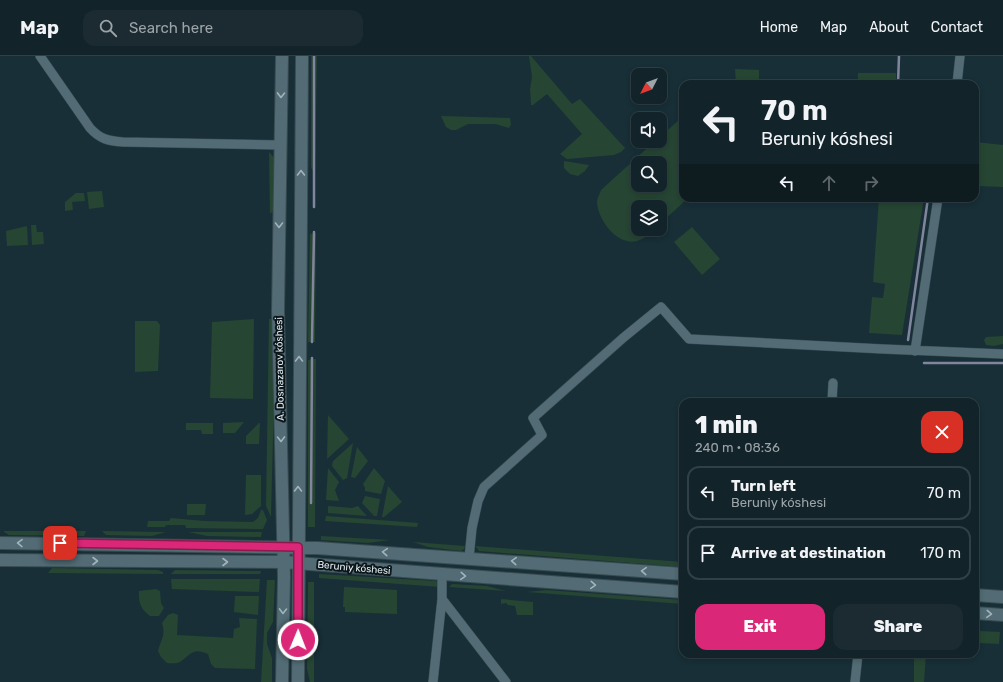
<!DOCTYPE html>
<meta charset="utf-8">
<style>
body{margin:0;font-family:Rubik,sans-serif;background:#1b2b31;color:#f1f3f6;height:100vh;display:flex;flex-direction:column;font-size:15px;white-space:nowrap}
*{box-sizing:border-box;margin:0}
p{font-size:13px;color:#9ca4a8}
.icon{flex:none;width:22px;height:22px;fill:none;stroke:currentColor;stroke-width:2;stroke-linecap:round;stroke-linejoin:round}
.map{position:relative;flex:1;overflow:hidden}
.drawer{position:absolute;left:679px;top:342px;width:300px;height:260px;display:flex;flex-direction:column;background:#122329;border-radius:12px;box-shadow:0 2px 6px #0003,0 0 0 1px #314046}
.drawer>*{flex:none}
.top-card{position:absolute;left:679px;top:24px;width:300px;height:122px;border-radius:12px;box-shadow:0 2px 6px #0003,0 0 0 1px #314046;background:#122329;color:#f1f3f6;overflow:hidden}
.needle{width:26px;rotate:228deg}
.controls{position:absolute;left:631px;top:12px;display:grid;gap:8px}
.controls a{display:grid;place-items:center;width:36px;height:36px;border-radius:8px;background:#122329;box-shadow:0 2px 6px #0003,0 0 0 1px #314046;font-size:20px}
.pin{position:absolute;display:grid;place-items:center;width:34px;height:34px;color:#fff;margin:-17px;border-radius:8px;box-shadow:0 2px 6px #0006}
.me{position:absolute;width:44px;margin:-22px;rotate:1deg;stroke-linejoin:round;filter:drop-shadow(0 0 3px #0008)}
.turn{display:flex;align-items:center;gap:14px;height:84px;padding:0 16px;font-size:18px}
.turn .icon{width:52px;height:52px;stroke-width:2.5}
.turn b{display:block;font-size:28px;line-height:34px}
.lanes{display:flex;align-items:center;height:38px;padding:0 16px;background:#0003;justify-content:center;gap:20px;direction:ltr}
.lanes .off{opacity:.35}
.round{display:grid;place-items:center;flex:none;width:42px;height:42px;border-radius:12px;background:#1b2b31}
.headline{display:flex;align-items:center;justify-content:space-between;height:68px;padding:0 16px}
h1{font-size:24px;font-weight:800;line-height:30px}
.button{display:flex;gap:8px;margin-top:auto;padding:8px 16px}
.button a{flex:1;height:46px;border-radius:12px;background:#db2777;color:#fff;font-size:16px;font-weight:800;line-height:46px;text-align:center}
.button a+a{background:#1b2b31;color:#f1f3f6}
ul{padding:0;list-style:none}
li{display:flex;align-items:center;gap:12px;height:54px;margin:0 8px 6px;padding:0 8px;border:2px solid #314046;border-radius:12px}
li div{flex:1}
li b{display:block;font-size:15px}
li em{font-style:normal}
header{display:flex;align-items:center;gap:24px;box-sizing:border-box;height:56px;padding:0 20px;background:#122329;border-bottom:1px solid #314046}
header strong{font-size:19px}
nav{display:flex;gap:22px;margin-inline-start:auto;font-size:14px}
.search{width:280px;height:36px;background:#1b2b31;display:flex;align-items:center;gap:10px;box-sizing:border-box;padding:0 14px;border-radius:12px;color:#9ca4a8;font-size:15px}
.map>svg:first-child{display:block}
</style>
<header>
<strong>Map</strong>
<div class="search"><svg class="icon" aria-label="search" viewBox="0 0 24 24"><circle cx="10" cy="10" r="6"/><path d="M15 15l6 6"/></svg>Search here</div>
<nav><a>Home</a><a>Map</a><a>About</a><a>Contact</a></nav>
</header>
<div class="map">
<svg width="1003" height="626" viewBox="0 0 1003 626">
<rect width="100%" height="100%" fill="#182f37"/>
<!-- green -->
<path fill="#264533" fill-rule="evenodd" d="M311,0H317L315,120L311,111Z
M529,0H531L572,48L580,43L625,92L621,96L614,99L567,103L560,98L582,78L547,38L533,49H531L530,33L532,21Z
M735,13L759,14V28H736Z
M858,17H896V28H858Z
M441,60L510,62L511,68L509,72L495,68H468L456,74H451L446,71Z
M683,62V142H688L660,168V151H638V173H655C649,178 644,183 637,185C617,190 598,164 597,146C597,142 600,138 601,134L655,85H660V81L680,63ZM638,107H660V129H638Z
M975,86L1003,89V131L976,130L975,140Z
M269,96L275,103V153L270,158Z
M564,105L589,109L585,115L578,120L570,118L564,112Z
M102,135L104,151L89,153L87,136Z
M76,137H84L85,145L72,146L73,154L65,155V146Z
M879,142H924L902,279L869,277L872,241L883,242L885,228L873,226Z
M31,169H36L37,176H43L44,188L32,189Z
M27,170L28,189L7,190L6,175Z
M692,171L720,203L702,219L674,186Z
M316,177L315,286H308L310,178Z
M254,263L253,343L210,342L212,266Z
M269,263H276L271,461L266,450Z
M135,265H157L160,269L158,315L135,316Z
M1003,280V288L994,290L986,289L984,284L986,281Z
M316,303L315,471H308V304Z
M328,359L349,383L327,403Z
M244,366L235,377H223V367Z
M186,367H213V378H202L201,374H186Z
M259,367H260L259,388H246V380Z
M353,387L347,422L343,424L332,410L333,405Z
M357,391L368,405L355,422L351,421Z
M328,412L339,426L335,434L339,445L326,444Z
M374,412L385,425L381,438L365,435V432L363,428Z
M246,419H261V450L252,458L245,459Z
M388,430L402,446L384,461H382Z
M365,440L380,443L377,460H374L362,447Z
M187,448H206L205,459H187Z
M328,450L352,452L358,450L367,460L328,457Z
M261,454H263L267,464L263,473L186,472L185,469H166L165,471H147L148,465H169L171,462L204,465L253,466L258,462Z
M326,460L418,467L417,471L325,465Z
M4,475H86L84,480L9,479L4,476Z
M102,475L166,476L152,480L106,479Z
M188,476H262L261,481L207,480Z
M321,480L390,484L368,487L321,484Z
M413,486L465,490L464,493L461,495L428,491Z
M475,490L683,506V511L479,495Z
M52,512L158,514L163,516V518L48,517Z
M175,514L261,515L260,518H171Z
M319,518L436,525L439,528L440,531L319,522Z
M171,523H260L259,536L172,533Z
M267,524H275L273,566L267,577V588L272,602V626H261Z
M308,526H314V626H310L307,613Z
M452,528L487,530L506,535L449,531Z
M344,531L397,534V558L345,556V551H343Z
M156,533L160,535L161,547L164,552L159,560H150C141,554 138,546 139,535Z
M546,534L683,544V548L527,536Z
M235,540H259L258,559L234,556Z
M501,543L533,546V559H517L515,550L508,549L506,547L501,548Z
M173,557L178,559L177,579L233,582L234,573L240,571L239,562L257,563L255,613L215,612L211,608L208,598C193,591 191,598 180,606C177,608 171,607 167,607L161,601L158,595C161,583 166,580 162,567L168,559Z
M980,575L1000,576L999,588L979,587Z
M915,598H926L924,626H914V600Z"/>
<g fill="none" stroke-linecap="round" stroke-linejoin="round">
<!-- stream -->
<path stroke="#82859e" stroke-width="2.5" d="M898,28L899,0
M314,151V0
M908,284L928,142
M312,286L314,176
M924,307H1003
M311,447L312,302"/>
<defs>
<path id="street" d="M40,0L90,72C100,83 108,85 123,86L280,89
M957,28L960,0
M915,295L938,142
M832,346L833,327
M469,502L472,472L478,445L484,431L542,379L533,362L623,282L661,251L689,283L883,293L1003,298
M442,518V543L506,626
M433,626L442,543
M855,626L858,598"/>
<path id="secondary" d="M282,0L278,255L284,521L282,626
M0,487L317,492L683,518
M0,504L283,506L683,536
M975,539L1003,541
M975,557L1003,559
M298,626L302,0"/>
</defs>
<!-- street casing -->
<use href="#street" stroke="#384b52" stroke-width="10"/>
<!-- secondary casing -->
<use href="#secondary" stroke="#384b52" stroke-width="14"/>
<!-- street -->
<use href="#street" stroke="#526b74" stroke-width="9"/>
<!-- secondary -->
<use href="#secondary" stroke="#526b74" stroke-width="12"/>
</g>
<!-- one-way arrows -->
<defs><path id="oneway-chevron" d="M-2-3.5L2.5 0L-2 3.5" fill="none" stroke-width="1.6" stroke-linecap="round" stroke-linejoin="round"/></defs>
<g stroke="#a1b4bb">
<use href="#oneway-chevron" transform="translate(281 39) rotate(91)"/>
<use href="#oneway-chevron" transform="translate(301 117) rotate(-90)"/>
<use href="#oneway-chevron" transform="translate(279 169) rotate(90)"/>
<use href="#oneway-chevron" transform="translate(299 303) rotate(-90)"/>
<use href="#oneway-chevron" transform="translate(281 383) rotate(89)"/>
<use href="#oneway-chevron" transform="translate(298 433) rotate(-90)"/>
<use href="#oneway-chevron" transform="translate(20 487) rotate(-179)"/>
<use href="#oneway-chevron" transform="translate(385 496) rotate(-176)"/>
<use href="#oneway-chevron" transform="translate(95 505)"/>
<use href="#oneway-chevron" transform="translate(514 505) rotate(-176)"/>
<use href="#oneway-chevron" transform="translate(225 506)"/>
<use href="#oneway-chevron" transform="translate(644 515) rotate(-176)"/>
<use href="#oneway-chevron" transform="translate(463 520) rotate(4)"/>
<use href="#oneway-chevron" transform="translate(593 529) rotate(4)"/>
<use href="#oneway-chevron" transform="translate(283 555) rotate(91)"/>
<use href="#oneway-chevron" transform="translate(989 558) rotate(4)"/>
</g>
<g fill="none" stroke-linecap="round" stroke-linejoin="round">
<defs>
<path id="route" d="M60,487L298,491V584"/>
</defs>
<!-- route casing -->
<use href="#route" stroke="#8e194d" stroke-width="10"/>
<!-- route -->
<use href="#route" stroke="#db2777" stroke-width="7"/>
</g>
<g text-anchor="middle" stroke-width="4" stroke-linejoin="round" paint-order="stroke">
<!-- street labels -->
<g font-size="10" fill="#e1eff5" stroke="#0c1619">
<text transform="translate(279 313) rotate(-91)" y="4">A. Dosnazarov kóshesi</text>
<text transform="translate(354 511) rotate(5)" y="4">Beruniy kóshesi</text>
</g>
</g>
</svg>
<div class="controls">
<a><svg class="needle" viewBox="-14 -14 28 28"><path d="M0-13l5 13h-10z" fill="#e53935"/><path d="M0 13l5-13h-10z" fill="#9ca4a8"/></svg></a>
<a><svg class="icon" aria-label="sound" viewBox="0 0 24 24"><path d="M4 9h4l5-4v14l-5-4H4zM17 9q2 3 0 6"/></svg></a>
<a><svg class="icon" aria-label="search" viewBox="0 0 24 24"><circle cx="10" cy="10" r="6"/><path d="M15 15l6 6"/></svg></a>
<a><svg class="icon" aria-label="layers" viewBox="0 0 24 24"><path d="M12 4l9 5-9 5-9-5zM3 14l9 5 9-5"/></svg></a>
</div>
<div class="pin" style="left:60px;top:487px;background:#d93025"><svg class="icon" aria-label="arrive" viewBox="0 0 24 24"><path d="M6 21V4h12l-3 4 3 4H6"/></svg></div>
<svg class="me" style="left:298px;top:584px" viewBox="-20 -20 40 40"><circle r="17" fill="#db2777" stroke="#fff" stroke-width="3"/><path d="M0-11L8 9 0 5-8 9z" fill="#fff"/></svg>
<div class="top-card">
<div class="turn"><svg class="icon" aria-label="left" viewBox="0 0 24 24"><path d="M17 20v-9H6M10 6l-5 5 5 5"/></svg><div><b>70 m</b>Beruniy kóshesi</div></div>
<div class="lanes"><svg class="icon" aria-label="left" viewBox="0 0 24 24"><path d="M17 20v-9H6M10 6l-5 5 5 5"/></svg><svg class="icon off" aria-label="ahead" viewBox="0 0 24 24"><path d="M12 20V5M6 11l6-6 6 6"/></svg><svg class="icon off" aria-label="right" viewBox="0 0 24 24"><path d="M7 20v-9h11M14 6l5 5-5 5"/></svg></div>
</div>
<section class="drawer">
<div class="headline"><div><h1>1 min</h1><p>240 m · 08:36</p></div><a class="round" style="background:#d93025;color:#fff"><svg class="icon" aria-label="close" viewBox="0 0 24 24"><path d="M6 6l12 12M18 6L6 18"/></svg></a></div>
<ul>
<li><svg class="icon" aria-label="left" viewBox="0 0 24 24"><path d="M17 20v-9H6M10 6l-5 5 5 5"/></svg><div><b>Turn left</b><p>Beruniy kóshesi</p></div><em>70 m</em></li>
<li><svg class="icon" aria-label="arrive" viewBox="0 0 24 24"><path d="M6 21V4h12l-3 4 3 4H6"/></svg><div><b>Arrive at destination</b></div><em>170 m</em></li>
</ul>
<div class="button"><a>Exit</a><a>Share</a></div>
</section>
</div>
